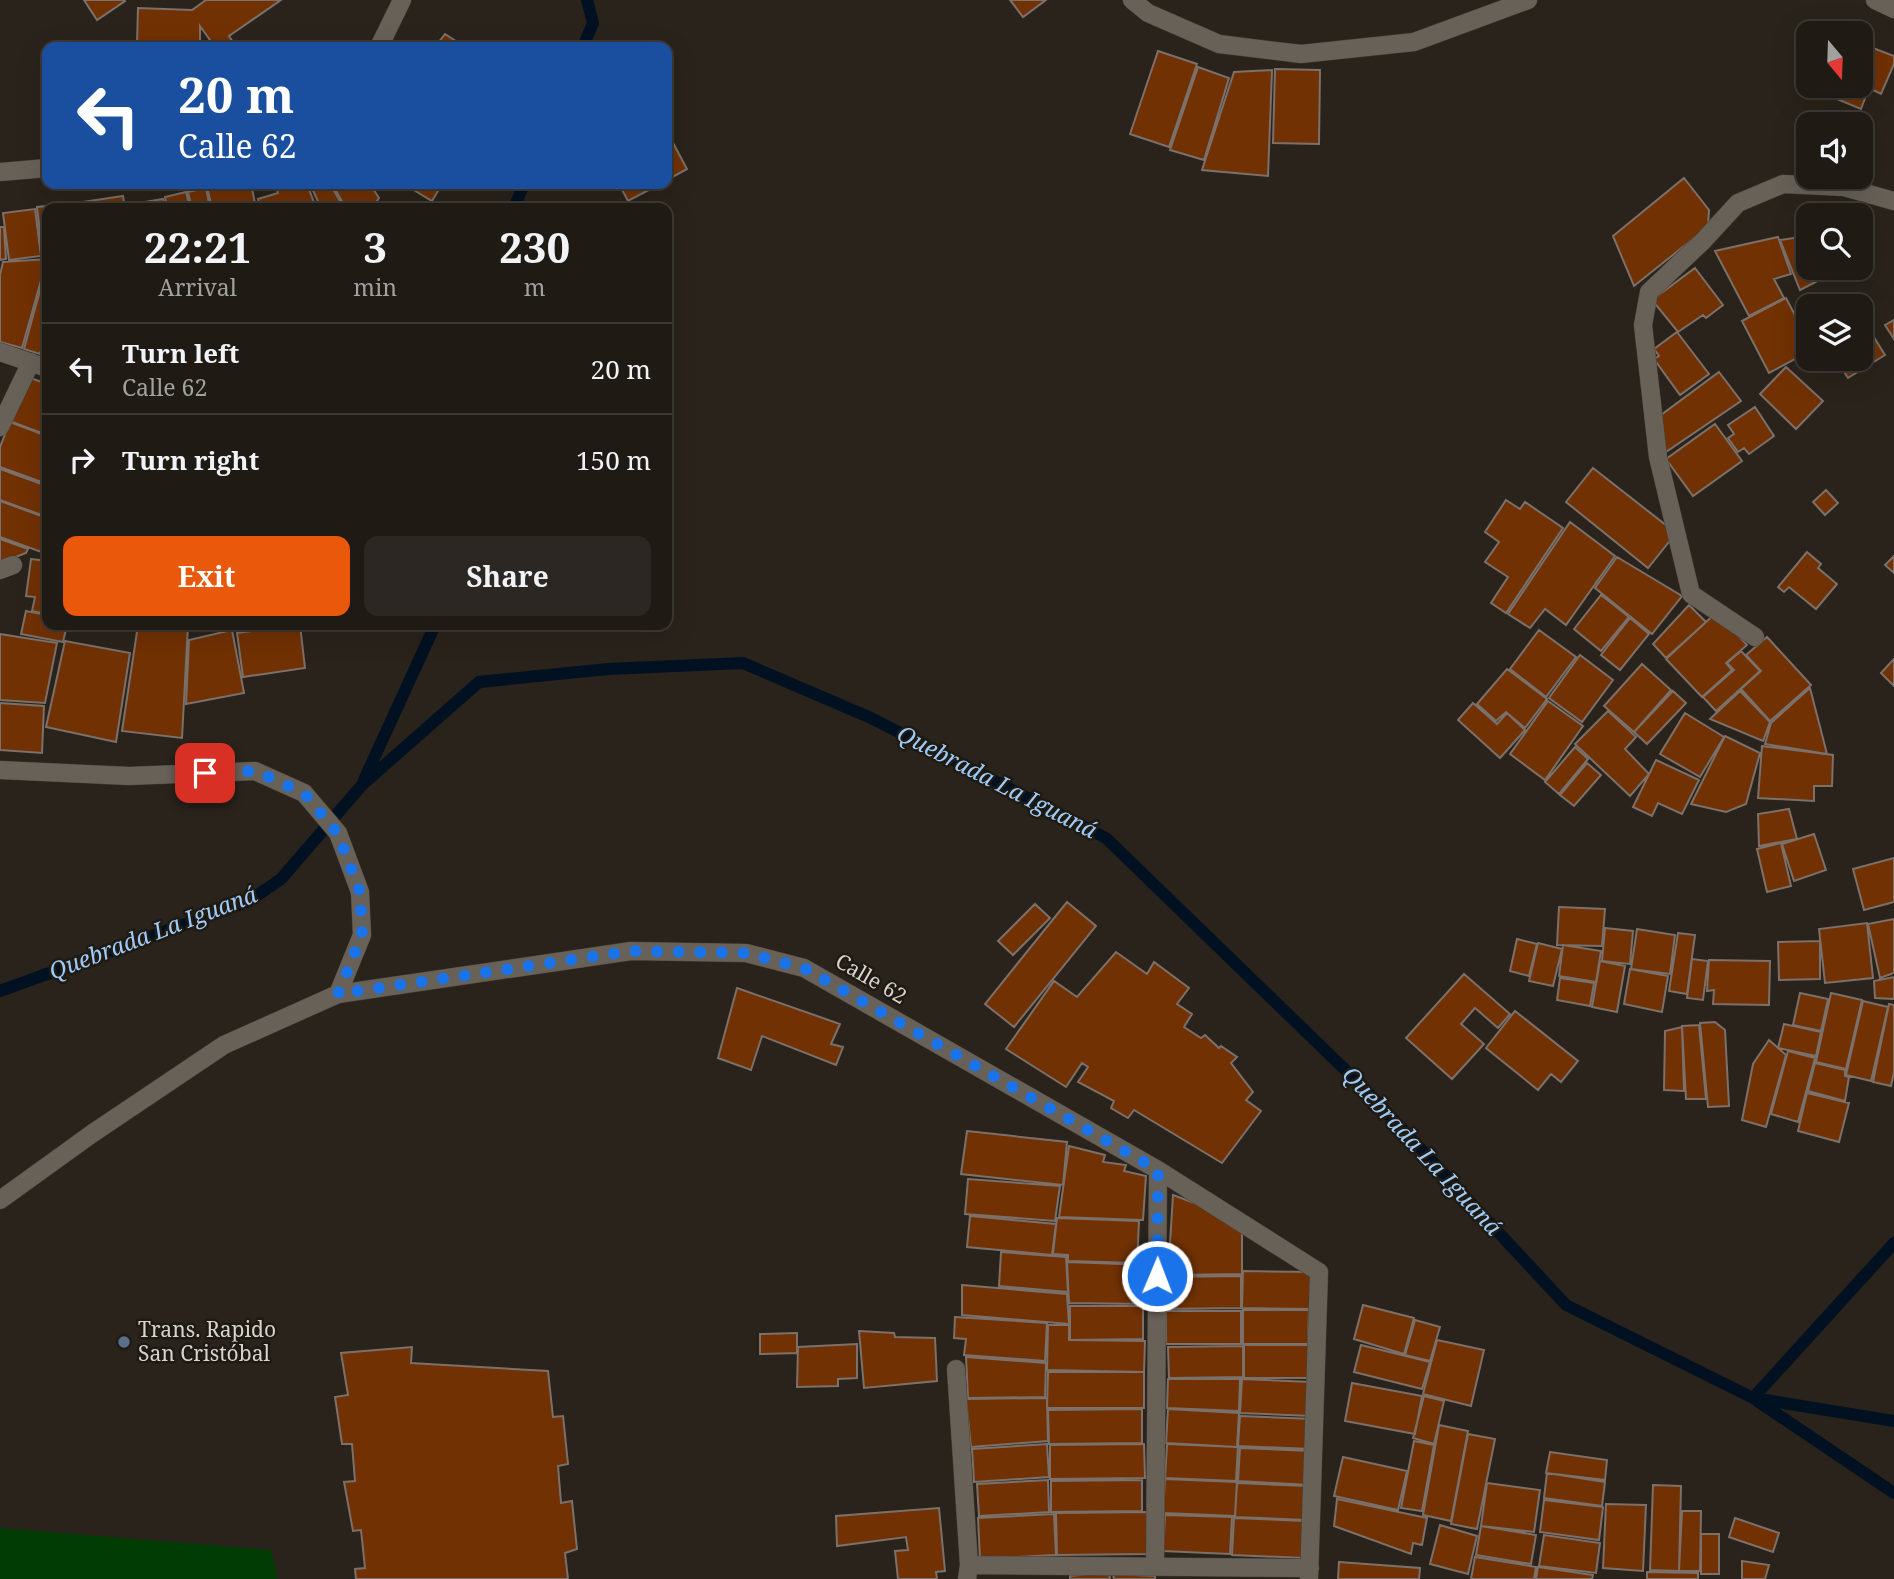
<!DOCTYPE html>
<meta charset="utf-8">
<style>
body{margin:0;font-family:"Noto Serif",serif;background:#2c2722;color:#f1f3f6;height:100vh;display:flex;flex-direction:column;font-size:26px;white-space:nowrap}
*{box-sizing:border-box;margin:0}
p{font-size:23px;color:#a1a1a0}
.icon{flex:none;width:38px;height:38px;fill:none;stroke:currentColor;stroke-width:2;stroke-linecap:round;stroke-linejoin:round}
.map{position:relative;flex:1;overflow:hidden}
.sheet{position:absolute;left:42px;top:203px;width:630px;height:427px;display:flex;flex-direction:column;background:#1f1a14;border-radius:14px;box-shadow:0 7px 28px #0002,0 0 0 2px #3c3834}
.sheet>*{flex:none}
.top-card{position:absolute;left:42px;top:42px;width:630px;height:147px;border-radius:14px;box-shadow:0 7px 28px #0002,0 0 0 2px #3c3834;background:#1a4fa0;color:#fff;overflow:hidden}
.needle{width:46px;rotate:161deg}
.fabs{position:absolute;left:1796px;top:21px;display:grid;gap:14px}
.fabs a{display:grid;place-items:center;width:77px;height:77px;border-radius:14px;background:#1f1a14;box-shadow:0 7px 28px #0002,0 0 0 2px #3c3834;font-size:35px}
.pin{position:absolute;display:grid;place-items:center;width:60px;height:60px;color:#fff;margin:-30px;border-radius:14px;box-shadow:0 4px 10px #0006}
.me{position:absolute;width:77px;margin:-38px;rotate:1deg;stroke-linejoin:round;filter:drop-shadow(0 0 5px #0008)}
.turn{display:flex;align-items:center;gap:24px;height:147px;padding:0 21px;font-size:32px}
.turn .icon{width:91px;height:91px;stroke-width:2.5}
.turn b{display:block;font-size:49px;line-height:60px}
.eta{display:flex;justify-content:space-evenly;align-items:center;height:119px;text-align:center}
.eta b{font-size:42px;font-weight:700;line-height:49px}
.button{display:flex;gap:14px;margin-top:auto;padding:14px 21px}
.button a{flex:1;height:80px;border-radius:14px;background:#ea580c;color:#fff;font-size:28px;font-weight:700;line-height:80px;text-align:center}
.button a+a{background:#2c2722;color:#f1f3f6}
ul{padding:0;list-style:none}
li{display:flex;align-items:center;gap:21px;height:91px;padding:0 21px;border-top:2px solid #3c3834}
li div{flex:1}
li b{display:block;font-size:26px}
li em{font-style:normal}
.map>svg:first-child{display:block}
</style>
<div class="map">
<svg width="1894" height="1579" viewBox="0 0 1894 1579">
<rect width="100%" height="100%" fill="#29231b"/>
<!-- green -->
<path fill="#013c04" d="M0,1528L271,1550L278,1579H0Z"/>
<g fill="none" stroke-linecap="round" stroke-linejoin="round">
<!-- stream -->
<path stroke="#021122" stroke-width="12" d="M583,47L593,23L587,0
M514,208L524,184
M364,780L435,625
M0,991L249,901L281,879L362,785L479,682L608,669L743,663L871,718L1106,838L1364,1088L1566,1305L1753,1398L1894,1421
M1894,1243L1753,1398L1894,1493"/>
</g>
<!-- building -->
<path fill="#713103" stroke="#7b706a" stroke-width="2" d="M84,0H124L125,1L97,20Z
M206,0H281L229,36L233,42L226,47H215L200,26V45L137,44L138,8L192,10Z
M1010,0H1046L1023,17Z
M445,34L465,47H435Z
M1860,43L1894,56V64L1881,94L1869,88L1861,109L1832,97L1837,86H1860Z
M1158,51L1197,64L1169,147L1130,134Z
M1198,67L1229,78L1204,160L1170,150Z
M1275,69L1320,70L1319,144L1273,143Z
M1272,70L1268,176L1202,170L1234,72Z
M671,139L687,169L667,180V142Z
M1684,178L1709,210L1708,227L1634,286L1613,236Z
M220,184H251L256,208H212L207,187Z
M282,184H307L316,208H261L258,199L278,193L275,185Z
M310,184H330L344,208H321Z
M332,184H370L379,198L372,208H346Z
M404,184H442L432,201Z
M619,184H660L628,201Z
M206,188L210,208H192L188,192Z
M186,192L190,208H167L165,197Z
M123,196L125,208H69V204Z
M163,199L165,208H128L127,205Z
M67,204L68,208H47V256L43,257L37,207Z
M35,209L41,256L9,260L3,213Z
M0,227H4L6,259L0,260Z
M1808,236V268H1837L1839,270L1800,290L1780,240Z
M1778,237L1791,274L1774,279L1784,298L1749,316L1715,251Z
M47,259L22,348L0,342V275L3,262Z
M47,265V329L40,354L24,349Z
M1695,268L1723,305L1706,318L1703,315L1678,332L1652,300Z
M1786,298L1808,340V352L1769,373L1742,321Z
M1860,315L1885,355L1848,378L1836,359H1860Z
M1894,320V339L1885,325Z
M1677,332L1709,374L1680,395L1654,359L1659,356L1654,349Z
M1786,367L1823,401L1796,429L1760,394Z
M1719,372L1741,401L1663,454L1657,418Z
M28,377L47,384V435L12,422Z
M1755,407L1774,436L1749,454L1744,448L1738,452L1728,438L1734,434L1728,425Z
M10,422L47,436V484L0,467V447Z
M1715,424L1742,461L1693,496L1666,459Z
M1593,468L1676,533L1648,568L1566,502Z
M0,469L47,486V517L0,500Z
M1826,490L1838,503L1825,515L1813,502Z
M1506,500L1520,509L1525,502L1563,528L1506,613L1491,603L1508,577L1485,562L1499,542L1485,532Z
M0,501L47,518V554L0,537Z
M1570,522L1615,556L1566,625L1545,609L1530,628L1508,614Z
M0,539L28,549L26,553L0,563Z
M1807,552L1821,564L1818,568L1837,584L1816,609L1789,587L1784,592L1778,587Z
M1894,556V573L1885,565Z
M1617,557L1682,596L1652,634L1595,588Z
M31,559L47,561V614L32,611L35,597L26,596Z
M1601,595L1629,617L1601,651L1574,629Z
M1689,605L1706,622L1666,658L1653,644Z
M26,611L47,615V625H67L63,642L21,634Z
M1717,612L1747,645L1726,663L1732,670L1702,697L1666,659Z
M1630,618L1649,634L1620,670L1601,655Z
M138,625H188L182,738L122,731Z
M300,625L305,668L243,677L237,633Z
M232,630L244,693L186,704L189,640Z
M1539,630L1576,657L1546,697L1510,669Z
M0,634L57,643L45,703L0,700Z
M1767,637L1811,685L1770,721L1741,689L1761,671L1746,655Z
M65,641L130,653L116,742L46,727Z
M1741,651L1760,671L1716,711L1703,697L1734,670L1727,663Z
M1580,655L1613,680L1582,722L1549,698Z
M1894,659V686L1881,673Z
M1642,664L1671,690L1634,732L1604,706Z
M1507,669L1547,699L1525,728L1506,712L1496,721L1477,704Z
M1810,688L1827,754L1765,744L1771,723Z
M1673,691L1686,703L1647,744L1634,732Z
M1740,691L1770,722L1763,741L1710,719Z
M1548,701L1583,726L1545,780L1510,754Z
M0,703L44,706L42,753L0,750Z
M1473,703L1497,724L1507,713L1525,730L1500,758L1458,720Z
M1608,711L1636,737L1625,749L1649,774L1630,796L1575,744Z
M1685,713L1724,737L1700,777L1660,754Z
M1725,736L1760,753L1746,804L1726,812L1691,804Z
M1762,746L1833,755L1832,786H1814V801L1758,798Z
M1575,747L1588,759L1559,794L1545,782Z
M1656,760L1699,780L1682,814L1658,803L1652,816L1633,807Z
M1587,763L1601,775L1574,806L1560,795Z
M1789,809L1797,839L1759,846L1758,814Z
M1814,834L1826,870L1794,881L1782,844Z
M1781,843L1791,886L1767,892L1757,849Z
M1894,858V902L1864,910L1853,869Z
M1067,902L1096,926L1014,1027L985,1004Z
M1035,904L1050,918L1013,955L998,941Z
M1559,907L1605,909L1602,946L1557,945Z
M1894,919V973L1880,978L1868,924Z
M1867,923L1873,978L1825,983L1819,929Z
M1605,928L1633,931L1630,964L1602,961Z
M1637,929L1675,935L1670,974L1631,969Z
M1678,933L1695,935L1687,994L1669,991Z
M1517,939L1537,944L1529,976L1510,971Z
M1820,941V979L1779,980L1778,942Z
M1538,943L1562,949L1553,986L1529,981Z
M1563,945L1601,951L1596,982L1559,976Z
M1116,952L1147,974L1154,962L1189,988L1177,1004L1192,1014L1184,1027L1201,1038L1205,1035L1219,1048L1221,1046L1237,1057L1231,1063L1253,1092L1246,1100L1261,1111L1222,1163L1134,1110L1128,1118L1111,1108L1114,1101L1078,1082L1088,1067L1082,1063L1066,1087L1006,1049L1054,981L1077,997Z
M1692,959L1708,961L1703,1000L1687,998Z
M1709,960L1770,961L1769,1005L1713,1004L1714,990L1707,991Z
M1600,961L1625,966L1617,1012L1592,1007Z
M1630,969L1668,976L1662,1012L1624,1004Z
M1464,974L1510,1014L1498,1028L1475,1008L1461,1024L1484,1044L1452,1079L1406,1038Z
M1894,977V999L1875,998L1874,981Z
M1560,978L1594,983L1590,1006L1557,1000Z
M737,988L840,1024L831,1044L843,1047L836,1065L762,1036L751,1070L718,1058Z
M1800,993L1828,999L1821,1031L1793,1025Z
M1831,993L1862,1000L1846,1069L1816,1062Z
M1863,1001L1888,1007L1871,1081L1846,1075Z
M1889,1004L1894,1005V1072L1891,1086L1873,1082Z
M1515,1011L1578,1061L1561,1082L1551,1074L1538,1090L1486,1048Z
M1715,1022L1725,1030L1729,1106L1708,1107L1700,1023Z
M1784,1024L1821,1032L1816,1056L1778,1048Z
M1699,1025L1706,1099H1686L1682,1026Z
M1682,1027L1684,1091L1664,1090L1665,1031Z
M1769,1040L1786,1055L1766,1127L1742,1120L1753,1064Z
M1788,1051L1815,1058L1798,1122L1771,1114Z
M1815,1063L1845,1070V1076L1849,1077L1845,1101L1808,1091Z
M1807,1093L1849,1103L1839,1142L1798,1131Z
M967,1131L1067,1142L1063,1185L961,1174Z
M1069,1146L1105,1155L1103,1162L1126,1165L1124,1171L1146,1176L1143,1220L1059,1217Z
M968,1179L1060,1186L1055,1221L965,1214Z
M1173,1195L1242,1221V1274L1168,1275Z
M970,1216L1056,1224L1052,1255L967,1247Z
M1057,1218L1139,1221L1137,1263L1068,1261V1255L1053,1254Z
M1001,1252L1066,1257L1068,1292L999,1286Z
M1067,1262L1147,1265L1146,1304L1069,1303Z
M1243,1271L1312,1272L1311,1309L1242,1308Z
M1241,1276V1308L1164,1309V1277Z
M962,1285L1067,1294L1069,1324L962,1315Z
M1363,1305L1414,1318L1404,1354L1354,1339Z
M1070,1306H1143V1339L1070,1340Z
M1243,1310H1309L1308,1344H1243Z
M1166,1311H1241V1344H1166Z
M955,1317L1047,1323L1045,1361L964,1355L966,1339L954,1338Z
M1415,1320L1440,1327L1430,1361L1405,1355Z
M1048,1325H1069V1340L1145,1341L1144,1372L1047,1370Z
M859,1331L894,1333L895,1337L935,1338L937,1381L864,1388Z
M797,1333V1353L760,1354V1334Z
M1437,1340L1484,1350L1471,1406L1423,1394Z
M857,1344V1378L838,1379V1386L797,1387L798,1347Z
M1244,1345H1310V1378H1244Z
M1361,1345L1430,1362L1422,1389L1354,1372Z
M1243,1346V1377L1169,1378L1168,1347Z
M412,1347L411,1363L548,1371L553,1417L563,1416L568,1464L558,1466L561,1503L572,1501L577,1549L565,1553L568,1579H356L355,1569L365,1568L361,1530L353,1531L344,1482L355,1481L352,1444H342L335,1397L348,1395L341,1353Z
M966,1357L1046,1363L1045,1397L968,1398Z
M1048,1372H1144V1408H1047Z
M1168,1379H1240L1239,1411L1167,1408Z
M1242,1379L1312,1382L1310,1416L1240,1413Z
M1352,1383L1422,1396L1415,1434L1345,1421Z
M1424,1396L1444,1401L1434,1444L1413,1438Z
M1047,1398L1048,1441L971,1447L966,1399Z
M1142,1409V1443L1049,1444L1048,1410Z
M1168,1409L1239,1413L1237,1447L1166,1443Z
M1240,1416L1313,1419L1311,1449L1238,1446Z
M1439,1425L1468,1431L1451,1521L1423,1515Z
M1468,1434L1495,1439L1477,1529L1451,1524Z
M1414,1441L1434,1445L1422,1511L1401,1508Z
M1047,1444L1049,1477L974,1482L972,1449Z
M1144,1444L1145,1478L1050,1479V1445Z
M1167,1444L1238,1447L1236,1481L1165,1478Z
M1240,1448L1311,1451L1310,1485L1238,1481Z
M1550,1452L1607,1460L1605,1480L1546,1473Z
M1343,1457L1407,1471L1398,1510L1334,1496Z
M1547,1473L1605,1482L1602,1506L1544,1498Z
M1165,1479L1237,1482L1235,1516L1163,1513Z
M1048,1480L1049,1512L979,1516L977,1484Z
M1142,1480V1511L1051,1512V1481Z
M1237,1483L1309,1486L1307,1520L1235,1517Z
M1487,1483L1540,1490L1534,1532L1481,1526Z
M1653,1485L1681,1486L1679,1571L1650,1570Z
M1337,1499L1427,1518L1422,1545L1413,1543L1411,1554L1334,1526Z
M1544,1500L1603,1507L1599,1540L1540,1532Z
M1606,1504L1646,1505L1643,1571L1603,1568Z
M939,1508L945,1571L936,1572L937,1579H898L895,1551L908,1550L906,1537L837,1546L836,1516Z
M1682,1511H1701L1700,1571H1679Z
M1148,1512V1554L1057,1555L1056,1513Z
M1054,1514L1056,1555L980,1559L978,1518Z
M1165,1515L1232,1517L1230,1554L1163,1551Z
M1234,1518L1306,1521L1305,1558L1232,1555Z
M1735,1518L1779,1533L1773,1552L1729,1537Z
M1440,1525L1477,1536L1468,1574L1430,1564Z
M1481,1526L1536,1535L1531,1564L1476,1555Z
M1701,1534H1719V1574H1701Z
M1544,1535L1600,1543L1596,1573L1539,1566Z
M1475,1557L1536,1567L1534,1579H1471Z
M1742,1561L1769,1565L1765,1579H1742Z
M1339,1562L1420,1568L1419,1579H1338Z
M1538,1567L1593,1575L1592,1579H1536Z
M1109,1572L1110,1579H1070V1576Z
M1647,1572L1698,1573V1579H1647Z
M1113,1574L1155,1576V1579H1114Z"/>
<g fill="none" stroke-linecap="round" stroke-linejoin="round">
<defs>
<path id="street" d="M1875,0L1894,9
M0,352L47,368
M0,427L31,362
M0,570L13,565
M1755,637L1691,594L1658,457L1643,325L1649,292L1703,241L1738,203L1783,184L1844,187L1894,201
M338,994L631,951L746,953L804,968L1158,1170L1319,1272L1309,1579
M956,1369L969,1565L967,1579
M969,1565L1310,1568
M1155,1567L1158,1170"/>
<path id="secondary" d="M1132,0L1148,13L1219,44L1301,54L1414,42L1528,0
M379,47L402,0
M0,172L47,168
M0,770L129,776L255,771L304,793L338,833L360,892L362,935L338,994L224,1045L93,1133L0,1200"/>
</defs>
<!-- street casing -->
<use href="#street" stroke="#44403a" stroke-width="19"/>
<!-- secondary casing -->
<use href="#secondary" stroke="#44403a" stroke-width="19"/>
<!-- street -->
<use href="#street" stroke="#686158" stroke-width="18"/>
<!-- secondary -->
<use href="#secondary" stroke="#686158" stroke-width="18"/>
</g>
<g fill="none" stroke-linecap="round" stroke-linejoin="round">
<!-- route -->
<path stroke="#1a73e8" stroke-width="12" stroke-dasharray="0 21.6" d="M205,773L255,771L304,793L338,834L360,892L362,935L338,994L631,951L746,953L804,968L1158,1170L1157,1276"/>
</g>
<!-- markers -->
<circle fill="#5c6f8a" stroke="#1f1a12" stroke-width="2.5" cx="124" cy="1342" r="7"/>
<g text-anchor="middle" stroke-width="5" stroke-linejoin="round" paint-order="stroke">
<!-- street labels -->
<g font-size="21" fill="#d7d3ce" stroke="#1f1a12">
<text transform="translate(871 979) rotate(30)" y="7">Calle 62</text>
</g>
<!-- poi labels -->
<g font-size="21" fill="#d7d3ce" stroke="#1f1a12" text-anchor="start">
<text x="138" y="1337">Trans. Rapido<tspan x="138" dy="24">San Cristóbal</tspan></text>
</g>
<!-- water labels -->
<g font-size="23" font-style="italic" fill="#9ecbf9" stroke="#1f1a12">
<text transform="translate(997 782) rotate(27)" y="8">Quebrada La Iguaná</text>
<text transform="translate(153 933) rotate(-21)" y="8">Quebrada La Iguaná</text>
<text transform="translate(1422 1151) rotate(47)" y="8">Quebrada La Iguaná</text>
</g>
</g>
</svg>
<div class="fabs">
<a><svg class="needle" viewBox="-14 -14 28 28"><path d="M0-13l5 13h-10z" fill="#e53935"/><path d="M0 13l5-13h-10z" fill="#a1a1a0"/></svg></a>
<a><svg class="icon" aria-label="sound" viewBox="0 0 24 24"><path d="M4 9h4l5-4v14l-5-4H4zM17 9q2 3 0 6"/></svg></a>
<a><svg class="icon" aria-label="search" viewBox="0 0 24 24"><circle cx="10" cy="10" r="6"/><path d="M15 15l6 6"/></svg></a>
<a><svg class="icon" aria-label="layers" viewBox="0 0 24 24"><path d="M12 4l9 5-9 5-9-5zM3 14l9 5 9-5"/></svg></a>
</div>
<div class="pin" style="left:205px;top:773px;background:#d93025"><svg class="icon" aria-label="arrive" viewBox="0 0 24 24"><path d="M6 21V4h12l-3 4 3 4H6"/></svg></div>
<svg class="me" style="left:1157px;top:1276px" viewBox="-20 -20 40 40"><circle r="17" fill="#1a73e8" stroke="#fff" stroke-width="3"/><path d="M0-11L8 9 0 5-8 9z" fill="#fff"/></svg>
<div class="top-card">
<div class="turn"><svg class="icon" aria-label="left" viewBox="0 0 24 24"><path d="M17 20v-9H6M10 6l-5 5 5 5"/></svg><div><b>20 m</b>Calle 62</div></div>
</div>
<section class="sheet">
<div class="eta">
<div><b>22:21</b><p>Arrival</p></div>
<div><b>3</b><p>min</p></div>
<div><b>230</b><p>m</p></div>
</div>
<ul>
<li><svg class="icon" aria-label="left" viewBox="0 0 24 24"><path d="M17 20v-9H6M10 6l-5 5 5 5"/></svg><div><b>Turn left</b><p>Calle 62</p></div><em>20 m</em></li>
<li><svg class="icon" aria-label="right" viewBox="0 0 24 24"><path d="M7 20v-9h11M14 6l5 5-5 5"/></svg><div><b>Turn right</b></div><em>150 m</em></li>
</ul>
<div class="button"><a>Exit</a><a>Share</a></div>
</section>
</div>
